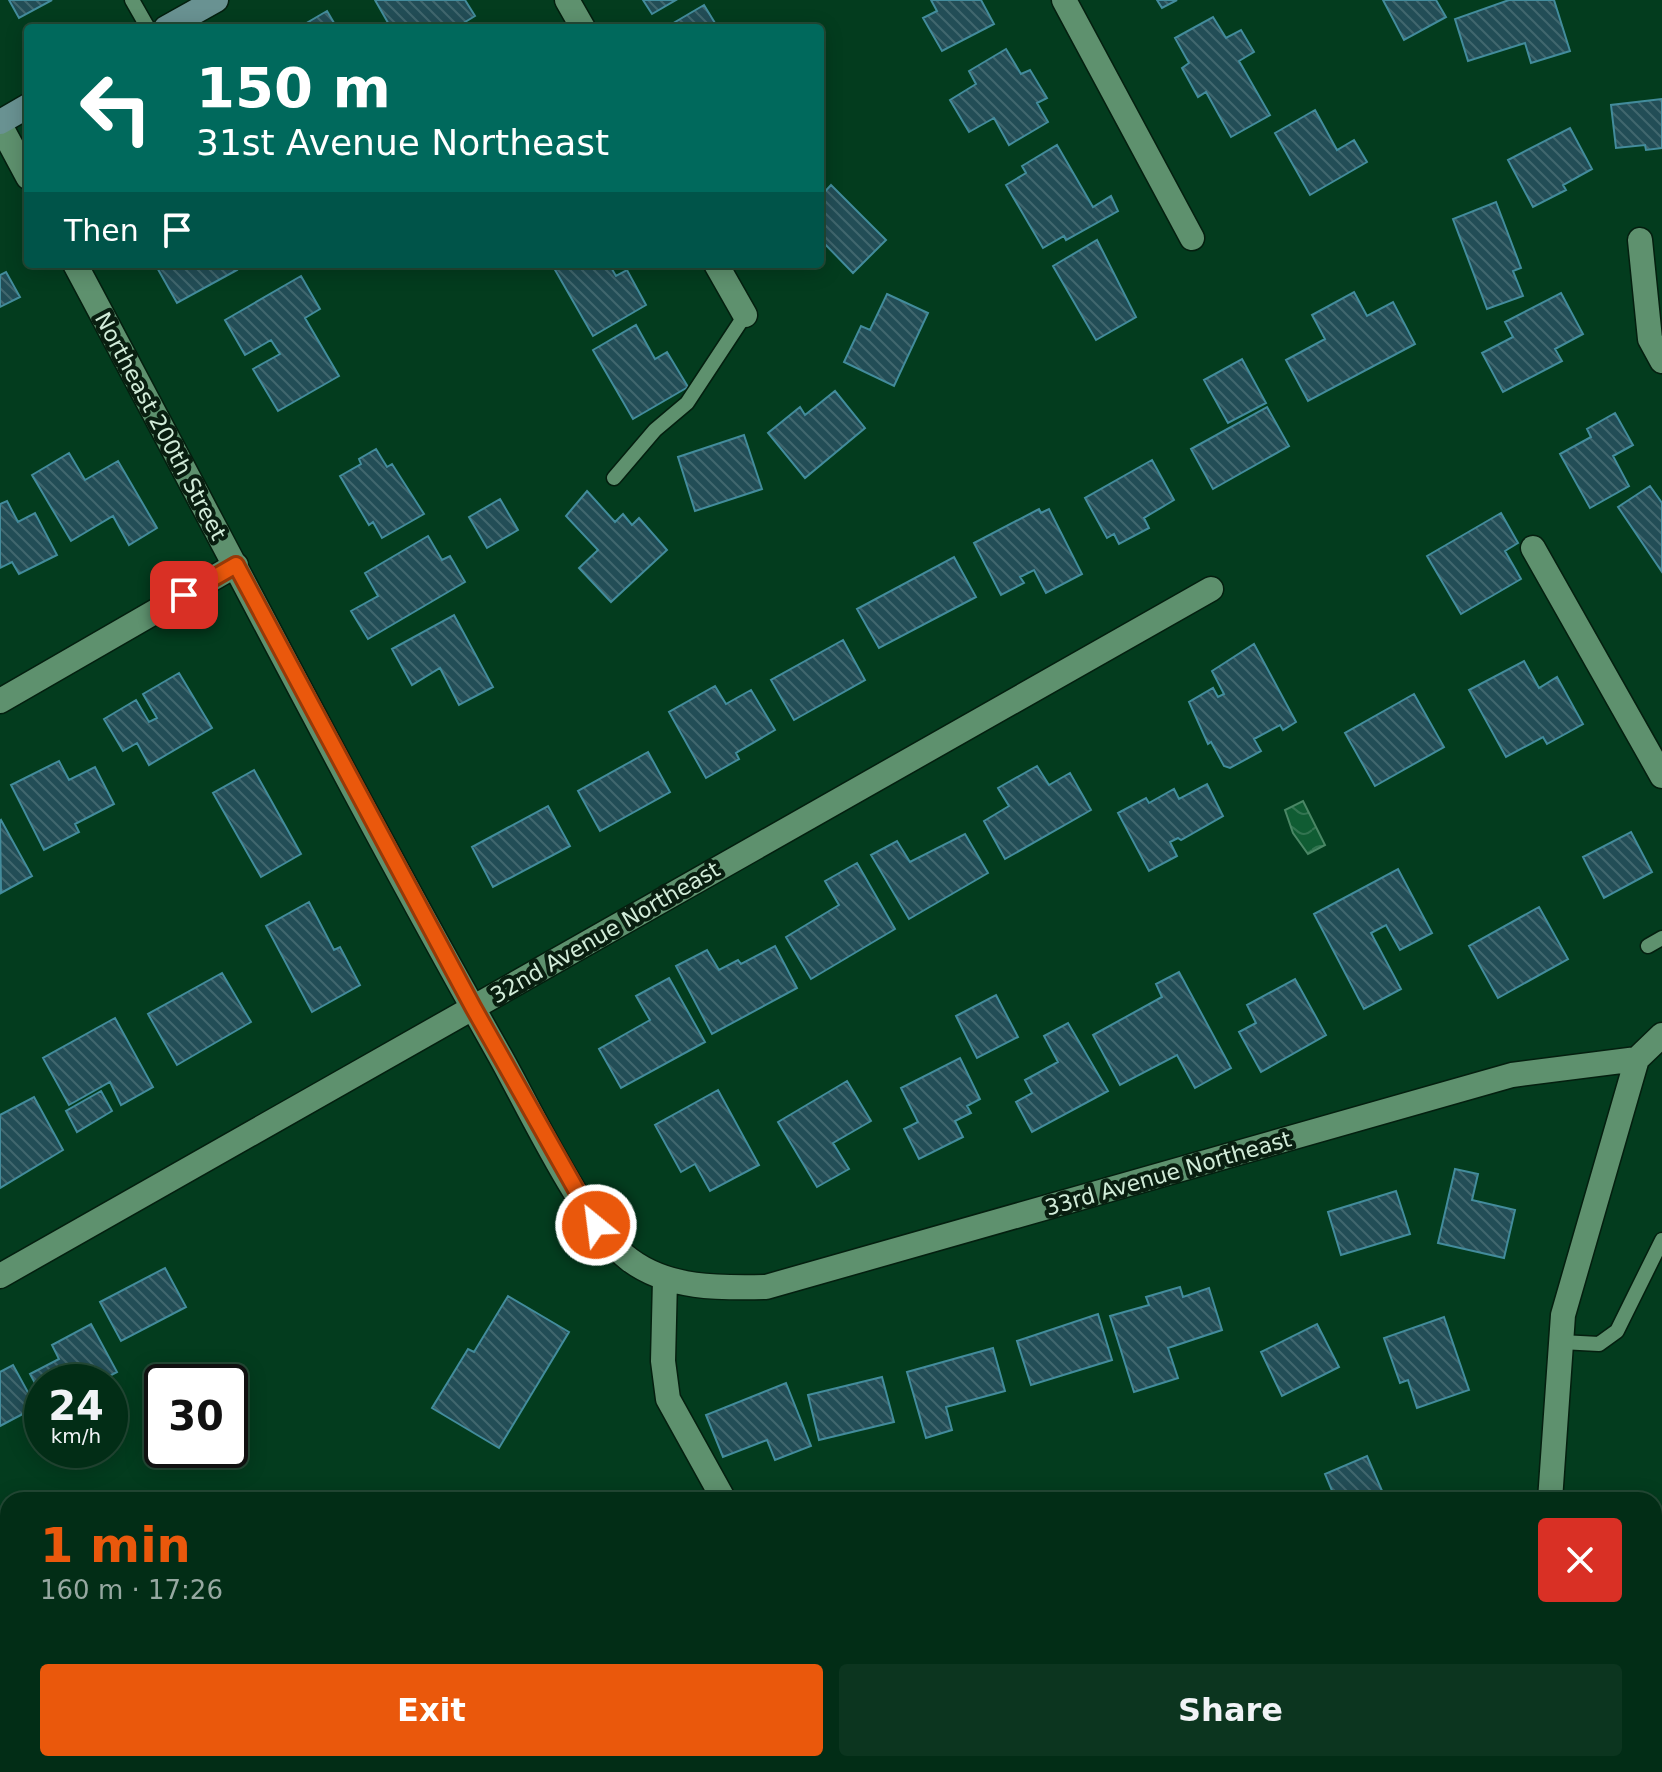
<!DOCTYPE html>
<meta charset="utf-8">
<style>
body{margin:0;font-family:"DejaVu Sans",sans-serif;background:#0c351f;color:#f1f3f6;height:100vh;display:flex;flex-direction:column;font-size:30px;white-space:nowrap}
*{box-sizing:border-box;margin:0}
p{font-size:26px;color:#96a8a1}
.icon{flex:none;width:44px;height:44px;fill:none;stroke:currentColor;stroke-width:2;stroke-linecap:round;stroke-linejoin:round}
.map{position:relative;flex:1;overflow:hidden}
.side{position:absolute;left:0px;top:1492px;width:1662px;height:280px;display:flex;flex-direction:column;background:#022d16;border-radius:24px 24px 0 0;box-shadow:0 4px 20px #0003,0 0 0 2px #234935}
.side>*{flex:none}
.guide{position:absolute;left:24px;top:24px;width:800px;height:244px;border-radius:8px;box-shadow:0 4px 20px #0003,0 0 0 2px #234935;background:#00695c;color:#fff;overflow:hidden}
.speed{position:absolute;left:24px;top:1364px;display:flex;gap:16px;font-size:40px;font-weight:700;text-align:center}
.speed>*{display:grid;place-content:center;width:104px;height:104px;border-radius:50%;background:#022d16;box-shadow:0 4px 20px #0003,0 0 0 2px #234935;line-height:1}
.speed small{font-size:20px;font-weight:400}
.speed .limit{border:4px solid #111;border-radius:12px;background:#fff;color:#111}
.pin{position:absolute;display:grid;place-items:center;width:68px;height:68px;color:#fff;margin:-34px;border-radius:16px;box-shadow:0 4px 12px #0006}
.me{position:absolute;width:88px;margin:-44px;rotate:331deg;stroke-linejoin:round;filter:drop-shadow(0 0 6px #0008)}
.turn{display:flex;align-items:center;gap:28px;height:168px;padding:0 40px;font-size:36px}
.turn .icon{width:104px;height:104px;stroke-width:2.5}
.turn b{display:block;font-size:56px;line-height:68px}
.then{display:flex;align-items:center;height:76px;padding:0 40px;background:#0003;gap:16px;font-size:30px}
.round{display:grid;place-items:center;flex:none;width:84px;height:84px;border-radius:8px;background:#0c351f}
.headline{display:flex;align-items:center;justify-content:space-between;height:136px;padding:0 40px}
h1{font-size:48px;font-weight:600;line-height:60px;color:#ea580c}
.button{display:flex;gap:16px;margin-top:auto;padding:16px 40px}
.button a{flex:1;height:92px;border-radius:8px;background:#ea580c;color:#fff;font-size:32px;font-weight:600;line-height:92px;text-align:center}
.button a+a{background:#0c351f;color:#f1f3f6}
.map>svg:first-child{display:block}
</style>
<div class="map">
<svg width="1662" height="1772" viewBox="0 0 1662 1772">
<defs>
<pattern id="water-waves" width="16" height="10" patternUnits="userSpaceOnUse" patternTransform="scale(2)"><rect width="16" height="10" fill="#105c33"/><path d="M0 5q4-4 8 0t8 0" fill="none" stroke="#327450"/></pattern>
<pattern id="building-back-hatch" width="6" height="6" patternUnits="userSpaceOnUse" patternTransform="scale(2)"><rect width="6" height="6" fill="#224d56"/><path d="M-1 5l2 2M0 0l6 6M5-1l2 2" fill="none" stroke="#41676e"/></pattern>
</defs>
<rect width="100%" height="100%" fill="#033c1e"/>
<!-- water -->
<path fill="url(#water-waves)" stroke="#4a8765" stroke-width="2" d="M1303,801L1325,845L1308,854L1293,833L1285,810Z"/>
<!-- building -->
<path fill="url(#building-back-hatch)" stroke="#438c9c" stroke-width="2" d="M9,0H52L19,18Z
M375,0H465L475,16L455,28H391Z
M643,0H676L652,14Z
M931,0H981L994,24L942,51L923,18L937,11Z
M1157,0H1177L1162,8Z
M1383,0H1436L1446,17L1404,40Z
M1509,0H1554L1570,51L1531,63L1525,43L1468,61L1455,19Z
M704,5L718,28H665Z
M327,11L337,28H298Z
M1213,17L1226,38L1241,30L1254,52L1239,61L1270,115L1231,137L1206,92L1198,97L1182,68L1189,63L1175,38Z
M1006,49L1021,74L1030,70L1047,98L1037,103L1048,122L1009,145L994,118L969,132L950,100L976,84L969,71Z
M1662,99V148L1646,150L1645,145L1616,148L1611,105Z
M1315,110L1337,150L1354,140L1367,162L1310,195L1275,133Z
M1570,128L1592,169L1563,185L1566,190L1533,207L1508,160Z
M1057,145L1093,207L1111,196L1118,211L1066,240L1064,236L1043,248L1006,185L1026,173L1022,166Z
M831,185L886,240L853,273L820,239V197Z
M1496,202L1521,268L1513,271L1523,296L1487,309L1453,219Z
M1097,240L1136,317L1096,340L1053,266Z
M155,264H234L237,270L177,303Z
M560,264H609L616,276L627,270L646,305L593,336L554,268Z
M6,272L20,297L0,307V275Z
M301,276L320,309L305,318L339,376L278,411L253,369L280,354L271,340L245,355L225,320Z
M1354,292L1367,316L1393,302L1415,344L1308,401L1286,360L1325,339L1312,315Z
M1561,293L1583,334L1555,349L1562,361L1503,392L1482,353L1513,337L1505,322Z
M887,294L928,313L894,386L844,362L861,326L870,330Z
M636,325L655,359L667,352L688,387L633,419L593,350Z
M1242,359L1266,403L1228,423L1204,380Z
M835,391L865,428L805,478L768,433L800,407L805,415Z
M1267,407L1289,446L1213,489L1191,449Z
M1615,413L1633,445L1613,456L1629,486L1590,508L1560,454L1591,437L1587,429Z
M744,435L762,489L695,511L678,457Z
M376,449L387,467L392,464L424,514L382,538L373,522L369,525L340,476L361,464L359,459Z
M69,453L85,480L118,461L157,528L129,545L113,516L71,541L32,475Z
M1152,460L1174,500L1144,518L1149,528L1119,544L1114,534L1107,538L1085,498Z
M1650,486L1662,503V572L1618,507Z
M587,491L615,522L623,514L632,525L639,518L667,550L611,602L579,568L598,550L566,516Z
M500,499L518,530L487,548L469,517Z
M7,501L18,522L35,513L57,555L19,574L12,562L0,568V504Z
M1039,509L1041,513L1049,509L1082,574L1046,593L1034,570L1020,577L1024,583L1001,595L974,543Z
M1501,513L1518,543L1505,551L1521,579L1461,614L1427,556Z
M428,536L442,560L450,556L465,582L368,639L351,611L378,596L365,573Z
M954,557L976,597L879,648L857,609Z
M454,615L493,687L459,705L440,668L412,685L392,649Z
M843,640L865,680L794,720L771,680Z
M1254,644L1296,722L1283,730L1280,725L1254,739L1261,751L1230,768L1224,766L1211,742L1208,744L1189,702L1213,688L1218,697L1224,694L1212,671Z
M1524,661L1539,688L1557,677L1583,724L1547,744L1543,737L1506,757L1469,690Z
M179,673L212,728L149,765L137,743L123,751L104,719L136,700L149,722L157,718L143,694Z
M715,686L726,704L751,690L775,730L736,753L739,759L706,778L669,712Z
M1414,694L1444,747L1375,786L1345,733Z
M648,752L670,792L600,831L578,791Z
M59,761L69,780L95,767L114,804L75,824L79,832L44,850L11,785Z
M1037,766L1049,785L1070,773L1091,810L1005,859L984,821L1009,806L998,788Z
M254,770L301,854L261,877L213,793Z
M1207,784L1223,816L1181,840L1178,838L1170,842L1177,856L1149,871L1118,813L1146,798L1149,803L1174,789L1179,799Z
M548,806L570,846L493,887L472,847Z
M1,820L32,876L1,893L0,821Z
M1631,832L1652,872L1604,898L1583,857Z
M965,834L988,873L909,919L871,855L897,841L910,862Z
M857,863L895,929L811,979L786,937L839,905L825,881Z
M1398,869L1432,933L1400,950L1386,925L1371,933L1401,989L1364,1009L1314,914Z
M309,902L334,950L340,947L360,985L312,1012L266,926Z
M1539,907L1568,959L1498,998L1469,946Z
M775,946L797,988L712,1034L676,966L707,950L719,970L738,960L741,964Z
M1179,972L1231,1068L1195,1088L1177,1055L1120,1085L1093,1035L1162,997L1156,984Z
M222,973L251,1022L177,1065L148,1014Z
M669,978L705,1042L621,1088L599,1049L650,1020L636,996Z
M1295,979L1326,1035L1261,1072L1239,1032L1256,1023L1247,1005Z
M996,995L1018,1037L977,1058L956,1016Z
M115,1018L153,1087L121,1105L110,1082L69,1105L43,1058Z
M1068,1023L1108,1091L1032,1132L1016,1102L1032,1093L1025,1080L1058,1062L1044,1036Z
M960,1058L980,1099L967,1106L971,1113L955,1121L963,1137L919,1159L904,1129L918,1122L901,1088Z
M847,1081L871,1121L833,1143L849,1169L817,1187L778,1122Z
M718,1090L759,1165L710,1191L695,1164L681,1172L655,1125Z
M101,1091L112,1111L77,1132L66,1111Z
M34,1097L63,1150L0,1188V1115Z
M1455,1169L1478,1174L1472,1200L1515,1210L1504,1258L1438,1243Z
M1396,1191L1410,1234L1341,1255L1328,1212Z
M165,1268L186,1307L121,1341L100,1302Z
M1180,1287L1183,1297L1209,1288L1222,1330L1168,1348L1178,1378L1134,1392L1110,1316L1149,1305L1146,1297Z
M508,1296L569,1332L499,1448L432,1408L468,1349L474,1352Z
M1098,1314L1112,1360L1031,1385L1017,1341Z
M1444,1317L1469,1390L1417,1408L1408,1380L1400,1383L1384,1338Z
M91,1324L117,1372L98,1382H42V1396L30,1374L59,1359L52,1345Z
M1317,1324L1339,1367L1282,1396L1261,1352Z
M993,1348L1005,1391L946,1407L952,1430L926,1438L907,1372Z
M13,1365L36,1407L0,1426V1372Z
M882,1377L894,1422L819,1440L808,1395Z
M786,1383L811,1446L775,1460L767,1440L723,1457L706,1415Z
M1367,1456L1386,1500H1336L1325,1474Z
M1662,1562V1635L1654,1637V1564Z
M0,1603L8,1617V1625L0,1629Z
M8,1653V1718L0,1702V1697L7,1694L0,1681V1657Z
M93,1764L97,1772H43L39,1765Z
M417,1764L419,1772H382L416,1764Z
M503,1764H544L548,1772H508Z
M1442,1764H1484L1462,1772H1445Z"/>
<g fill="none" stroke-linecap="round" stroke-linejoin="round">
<defs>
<path id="lane" d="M132,0L148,28
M614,478L655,430L687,403L745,315
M1648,946L1662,938
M1561,1342L1599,1344L1617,1331L1662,1240
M1654,1685L1662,1682
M498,1764L502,1772
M590,1772L618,1766"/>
<path id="street" d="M567,0L583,28
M1064,0L1192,238
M0,125L28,177
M1640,240L1650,339L1662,361
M75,264C216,527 352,794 499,1054C529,1107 584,1226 630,1260C669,1289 719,1288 766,1287L1512,1075L1637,1059L1662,1035
M716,264L745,315
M1533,548L1662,776
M0,701L236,565
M0,1276L1211,589
M665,1280L663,1361L668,1399L724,1500
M1550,1500L1563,1315L1637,1059
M1579,1764L1580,1772"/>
<path id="secondary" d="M166,28L216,0
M0,122L28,106"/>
</defs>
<!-- lane casing -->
<use href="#lane" stroke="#041f0f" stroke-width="17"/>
<!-- street casing -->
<use href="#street" stroke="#041f0f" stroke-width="27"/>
<!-- secondary casing -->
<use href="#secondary" stroke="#041f0f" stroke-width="27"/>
<!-- lane -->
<use href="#lane" stroke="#5e916e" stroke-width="14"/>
<!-- street -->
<use href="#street" stroke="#5e916e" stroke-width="24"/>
<!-- secondary -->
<use href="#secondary" stroke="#699292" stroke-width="24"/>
</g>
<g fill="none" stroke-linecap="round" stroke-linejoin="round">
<defs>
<path id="route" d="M184,595L236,565L473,1007L596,1225"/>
</defs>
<!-- route casing -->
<use href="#route" stroke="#983908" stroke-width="20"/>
<!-- route -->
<use href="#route" stroke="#ea580c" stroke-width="14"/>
</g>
<g text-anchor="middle" stroke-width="8" stroke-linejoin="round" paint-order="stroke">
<!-- street labels -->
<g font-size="22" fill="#d2ecd9" stroke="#091e10">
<text transform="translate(161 426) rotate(62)" y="8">Northeast 200th Street</text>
<text transform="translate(605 932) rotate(-30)" y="8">32nd Avenue Northeast</text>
<text transform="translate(1168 1173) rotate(-16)" y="8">33rd Avenue Northeast</text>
</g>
</g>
</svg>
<div class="speed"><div>24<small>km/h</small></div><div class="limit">30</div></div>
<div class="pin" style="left:184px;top:595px;background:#d93025"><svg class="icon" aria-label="arrive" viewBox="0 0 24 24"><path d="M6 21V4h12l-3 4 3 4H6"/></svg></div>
<svg class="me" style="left:596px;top:1225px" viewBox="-20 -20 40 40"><circle r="17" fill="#ea580c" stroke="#fff" stroke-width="3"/><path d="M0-11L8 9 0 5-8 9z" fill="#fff"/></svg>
<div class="guide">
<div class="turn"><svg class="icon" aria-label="left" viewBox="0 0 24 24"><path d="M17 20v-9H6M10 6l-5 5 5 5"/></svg><div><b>150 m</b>31st Avenue Northeast</div></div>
<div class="then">Then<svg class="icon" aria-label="arrive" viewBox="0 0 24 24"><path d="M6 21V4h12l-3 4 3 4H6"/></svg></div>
</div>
<section class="side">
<div class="headline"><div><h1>1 min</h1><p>160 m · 17:26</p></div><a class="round" style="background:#d93025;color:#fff"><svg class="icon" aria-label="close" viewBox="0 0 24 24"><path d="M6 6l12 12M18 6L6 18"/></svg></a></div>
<div class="button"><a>Exit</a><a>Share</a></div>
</section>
</div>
